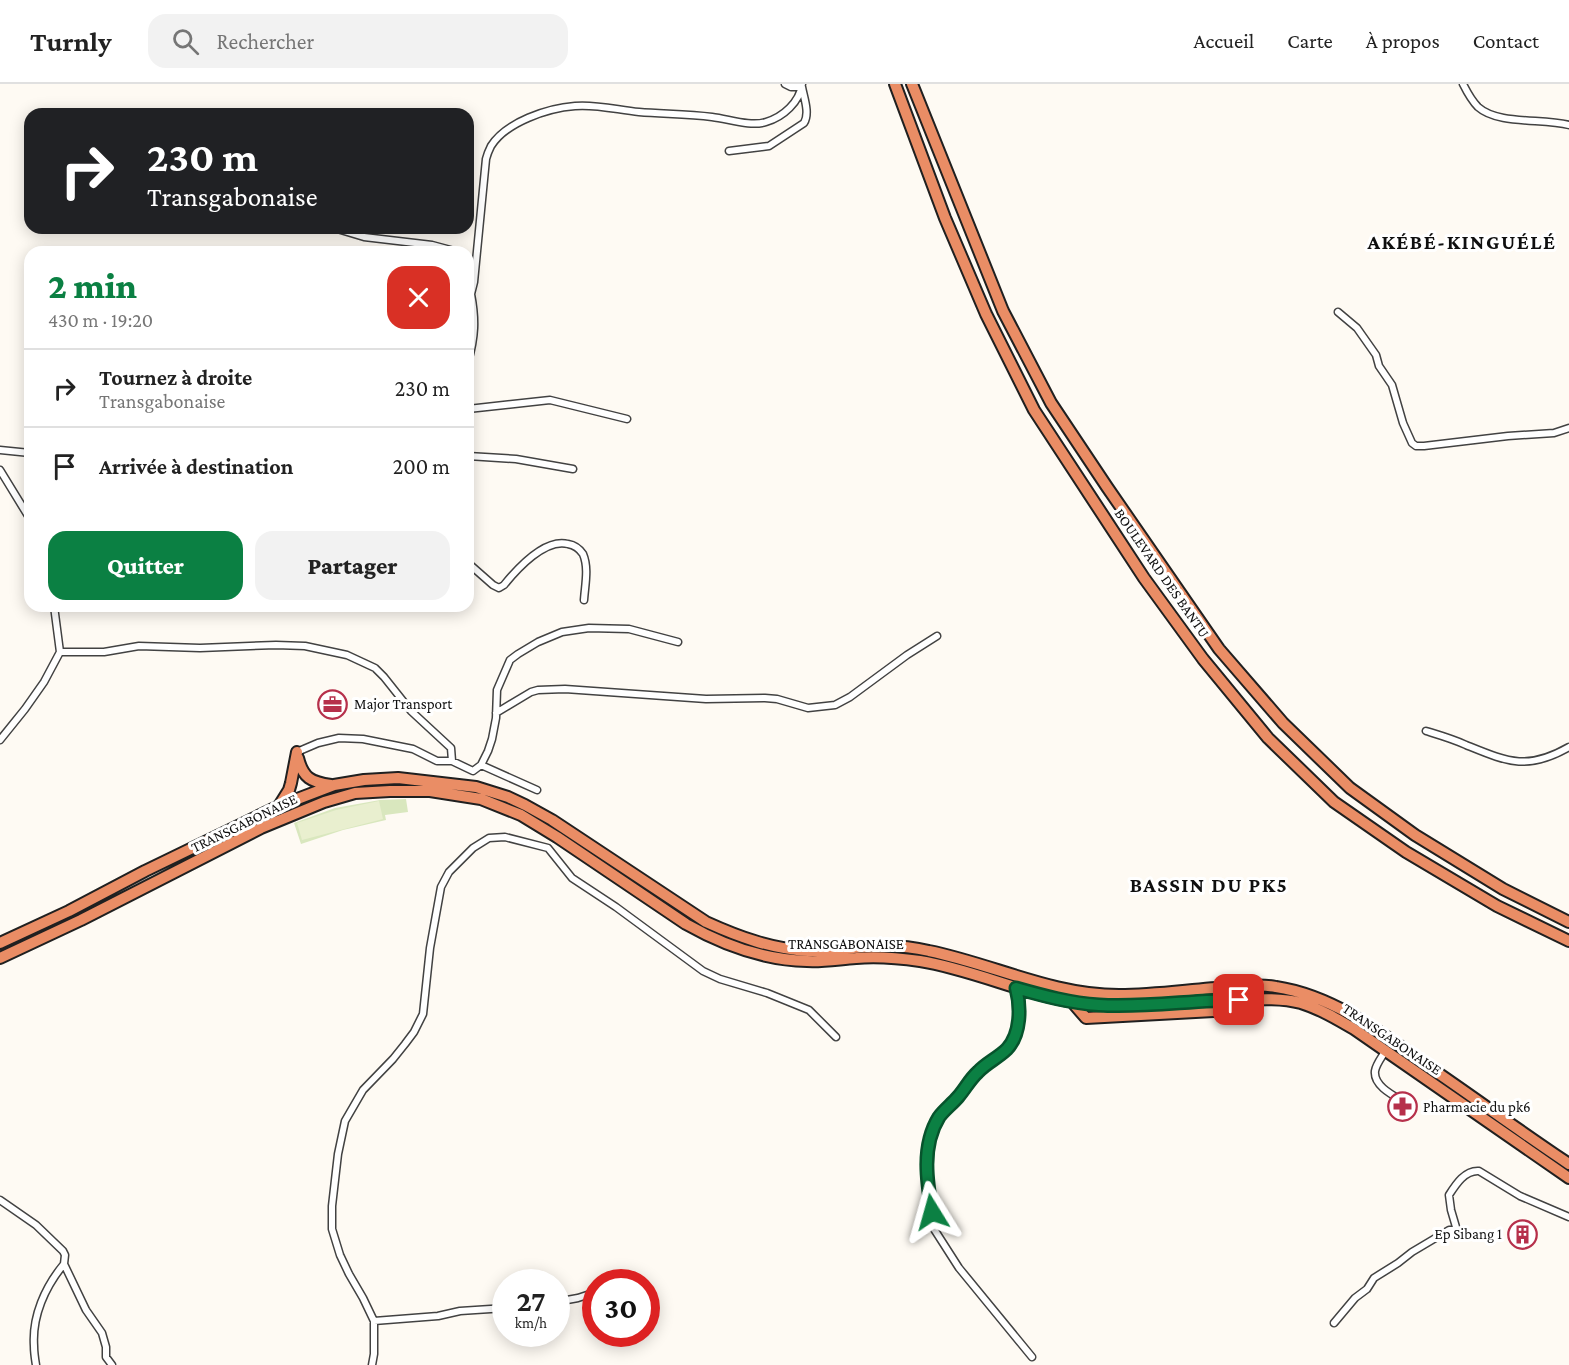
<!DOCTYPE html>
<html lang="fr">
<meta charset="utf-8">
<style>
body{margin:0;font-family:"Crimson Pro",serif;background:#f2f2f2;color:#222;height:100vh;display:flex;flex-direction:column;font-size:22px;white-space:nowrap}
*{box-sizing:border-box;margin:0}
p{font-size:20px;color:#767676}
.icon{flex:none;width:33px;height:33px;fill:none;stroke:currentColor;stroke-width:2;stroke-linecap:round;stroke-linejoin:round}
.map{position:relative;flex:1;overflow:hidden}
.panel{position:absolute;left:24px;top:162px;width:450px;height:366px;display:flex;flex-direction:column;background:#fff;border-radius:18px;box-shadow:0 3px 15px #0003}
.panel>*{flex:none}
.banner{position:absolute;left:24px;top:24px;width:450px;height:126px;border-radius:18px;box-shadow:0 3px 15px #0003;background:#202124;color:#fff;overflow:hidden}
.speed{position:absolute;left:492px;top:1185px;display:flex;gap:12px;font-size:30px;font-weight:700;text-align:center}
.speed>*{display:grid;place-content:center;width:78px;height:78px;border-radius:50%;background:#fff;box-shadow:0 3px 15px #0003;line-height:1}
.speed small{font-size:15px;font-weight:400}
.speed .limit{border:9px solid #d22;background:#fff;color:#111}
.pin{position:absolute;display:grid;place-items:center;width:51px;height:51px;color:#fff;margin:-26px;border-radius:12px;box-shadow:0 3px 9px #0006}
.me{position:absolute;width:66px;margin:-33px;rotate:352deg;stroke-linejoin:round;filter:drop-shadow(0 0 4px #0008)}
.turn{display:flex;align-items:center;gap:21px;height:126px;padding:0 24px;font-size:27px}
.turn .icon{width:78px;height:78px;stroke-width:2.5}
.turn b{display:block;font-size:42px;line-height:51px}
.round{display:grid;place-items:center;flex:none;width:63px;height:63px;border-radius:18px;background:#f2f2f2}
.summary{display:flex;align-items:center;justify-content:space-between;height:102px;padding:0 24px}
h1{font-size:36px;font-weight:800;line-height:45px;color:#0b8043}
.button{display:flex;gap:12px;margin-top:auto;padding:12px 24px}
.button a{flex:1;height:69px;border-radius:18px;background:#0b8043;color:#fff;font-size:24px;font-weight:800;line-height:69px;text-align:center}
.button a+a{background:#f2f2f2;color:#222}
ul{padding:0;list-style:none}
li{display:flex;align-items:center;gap:18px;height:78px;padding:0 24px;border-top:2px solid #e0e0e0}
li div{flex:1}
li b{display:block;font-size:22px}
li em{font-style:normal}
header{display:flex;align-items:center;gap:36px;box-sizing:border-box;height:84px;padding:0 30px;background:#fff;border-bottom:2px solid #e0e0e0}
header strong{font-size:28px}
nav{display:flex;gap:33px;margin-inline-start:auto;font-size:21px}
.search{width:420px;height:54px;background:#f2f2f2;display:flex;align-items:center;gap:15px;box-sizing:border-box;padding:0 21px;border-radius:18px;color:#767676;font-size:22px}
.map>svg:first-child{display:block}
</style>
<header>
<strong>Turnly</strong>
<div class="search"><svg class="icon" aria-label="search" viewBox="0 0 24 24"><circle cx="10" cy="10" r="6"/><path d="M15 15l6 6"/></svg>Rechercher</div>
<nav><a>Accueil</a><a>Carte</a><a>À propos</a><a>Contact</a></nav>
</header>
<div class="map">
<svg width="1569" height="1281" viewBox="0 0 1569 1281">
<rect width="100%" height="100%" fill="#fefaf3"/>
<!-- park -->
<path fill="#d9e7be" d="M406,715L408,728L385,731L386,736L343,746L301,760L294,739L335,724L380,716Z"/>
<!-- pitch -->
<path fill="#e9efcf" d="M379,717L383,735L302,756L297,739L336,726Z"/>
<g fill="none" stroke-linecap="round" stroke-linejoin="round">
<defs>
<path id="street" d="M1463,0C1467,8 1472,17 1478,23C1498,41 1543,34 1569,41
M729,67L769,62L804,39C810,29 804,14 802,3H791L785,0
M334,144L364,153L432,161L458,168
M468,216L471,210L474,198L486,75C487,71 489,66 491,62C506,38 548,24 575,22C596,20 618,26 639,28C663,30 688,30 712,33C729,35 750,43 766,38C783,33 800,18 802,0
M1338,228L1357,244L1376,271L1379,282L1392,301L1403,339L1412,359L1416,362H1424L1508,352L1554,349L1569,344
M468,278C475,253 476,236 471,210
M468,325L550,316L627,335
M0,366L30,369
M468,372L516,375L573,385
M0,386L30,435
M468,479L493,501L499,504L504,501C517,485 545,454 568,460C574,461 579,464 583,470C589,484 585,501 584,516
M54,522L60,568H104L139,562L200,564L276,561L305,562L347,571L375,584L384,593L411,627L451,664L452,677
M496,629L531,608L538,606L565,605L706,615L765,614L777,615L808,624L835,621L850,613L907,571L937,552
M1426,647C1439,651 1453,655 1466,661C1508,678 1527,687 1569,663
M0,656L25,625L44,598L60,568
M297,668L318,659L339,654L363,655L413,665L437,677H452L473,687L481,681L488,667L492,655L496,634L497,606L510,576L518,570L538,558L562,548L589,544L629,545L678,558
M481,681L537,706
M1016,904L1019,915L1017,950L1008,964L977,988L957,1015L939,1033L932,1051L928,1070L927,1094L934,1145L959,1184L1032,1273
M1386,966C1382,973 1376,980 1375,987C1373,1004 1399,1014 1411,1022
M0,1116L36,1141L63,1167L65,1171L64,1180L86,1226L102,1249L106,1263V1273L112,1281
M556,1218L578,1214L596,1208
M374,1237L438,1232L460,1227L506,1224
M1334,1239L1355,1214L1367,1205L1374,1194L1398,1179L1412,1168L1449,1146H1455L1456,1143L1451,1126L1449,1111C1456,1100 1465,1086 1479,1087L1520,1112L1569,1133
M36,1281C35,1275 34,1269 34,1262C32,1232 45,1203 64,1180
M372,1281L374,1270V1237L363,1214L349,1190L340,1171L332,1145V1122L338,1070L345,1037L363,1006L393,975L405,960L414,948L423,930L430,864L441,803L449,788L473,764L489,754L505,753L548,764L572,794L616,823L703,887L720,895L767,909L809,926L836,953"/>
<path id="highway" d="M895,0L945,134L986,230L1034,326L1144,494L1203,575L1268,654L1334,718L1406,768L1497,822L1569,857
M912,0L1003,227L1051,319L1107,403L1219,565L1283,639L1350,704L1415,751L1503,805L1569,838
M298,674C303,694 311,698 331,701
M279,722L289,706L291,699L297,668
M0,859L69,827L145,787L279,722L334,701L364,696L398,694L476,703L508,713L525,721L552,736L706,838C739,853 772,865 808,867C827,868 846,864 864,863C885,861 908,862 929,867C993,880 1052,911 1119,911C1156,911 1193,905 1230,903C1245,902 1261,900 1276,903C1336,912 1387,953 1435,987C1480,1018 1524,1050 1569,1080
M0,874L81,836L261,744L324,718L355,709L390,707H430L481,715L521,731L557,753L686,840C723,861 763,876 807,877C823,878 840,875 856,874C878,872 899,874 920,877C982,887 1038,918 1101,921C1148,923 1195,916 1242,916C1261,915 1282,914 1301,919C1320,925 1337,935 1354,945L1569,1094
M1073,919L1086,934L1232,926L1250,917"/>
</defs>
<!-- street casing -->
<use href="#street" stroke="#424242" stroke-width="9"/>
<!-- highway casing -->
<use href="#highway" stroke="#202020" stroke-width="14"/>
<!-- street -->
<use href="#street" stroke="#fff" stroke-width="6"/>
<!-- highway -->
<use href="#highway" stroke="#ea8d65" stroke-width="10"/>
</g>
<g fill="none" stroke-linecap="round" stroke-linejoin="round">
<defs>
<path id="route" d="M932,1128C927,1098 921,1062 939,1033C944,1026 952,1020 958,1013C965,1005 970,995 978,988C986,979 998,974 1007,965C1021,950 1021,923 1016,904C1044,912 1070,919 1099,921C1145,924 1192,916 1239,916"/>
</defs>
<!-- route casing -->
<use href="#route" stroke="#07532c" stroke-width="15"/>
<!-- route -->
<use href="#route" stroke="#0b8043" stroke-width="10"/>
</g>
<!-- icons -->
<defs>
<symbol id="office-ring" viewBox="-11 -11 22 22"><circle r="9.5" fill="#fff" stroke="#b6304b" stroke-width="1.5"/><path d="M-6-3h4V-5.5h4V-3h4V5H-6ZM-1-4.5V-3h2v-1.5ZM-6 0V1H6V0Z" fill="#b6304b"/></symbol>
<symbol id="pharmacy-ring" viewBox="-11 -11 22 22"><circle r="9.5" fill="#fff" stroke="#b6304b" stroke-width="1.5"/><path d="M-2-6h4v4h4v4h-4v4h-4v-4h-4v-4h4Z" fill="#b6304b"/></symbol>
<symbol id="building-ring" viewBox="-11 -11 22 22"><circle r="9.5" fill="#fff" stroke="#b6304b" stroke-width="1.5"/><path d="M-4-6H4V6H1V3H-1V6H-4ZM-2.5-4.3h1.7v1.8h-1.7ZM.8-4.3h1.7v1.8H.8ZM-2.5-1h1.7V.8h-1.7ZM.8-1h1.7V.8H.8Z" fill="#b6304b"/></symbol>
</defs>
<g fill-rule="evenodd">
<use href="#office-ring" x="316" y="604" width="33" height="33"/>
<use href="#pharmacy-ring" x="1386" y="1006" width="33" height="33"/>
<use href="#building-ring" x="1506" y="1134" width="33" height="33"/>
</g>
<g text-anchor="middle" stroke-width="6" stroke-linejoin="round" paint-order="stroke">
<!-- street labels -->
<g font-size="15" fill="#0f0f0f" stroke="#fff">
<text transform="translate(1162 489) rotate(55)" y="5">BOULEVARD DES BANTU</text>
<text transform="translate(244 739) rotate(-26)" y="5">TRANSGABONAISE</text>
<text x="846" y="865">TRANSGABONAISE</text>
<text transform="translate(1392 955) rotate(34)" y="5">TRANSGABONAISE</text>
</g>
<!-- poi labels -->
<g font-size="15" fill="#0f0f0f" stroke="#fff" text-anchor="start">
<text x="354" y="625">Major Transport</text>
<text x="1423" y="1028">Pharmacie du pk6</text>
<text x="1502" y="1155" text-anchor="end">Ep Sibang 1</text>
</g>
<!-- district labels -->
<g font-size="21" font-weight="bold" letter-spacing="1.5" fill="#0f0f0f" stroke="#fff">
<text x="1462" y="165">AKÉBÉ-KINGUÉLÉ</text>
<text x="1209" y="808">BASSIN DU PK5</text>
</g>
</g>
</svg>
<div class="speed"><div>27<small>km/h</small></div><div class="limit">30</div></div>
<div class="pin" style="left:1239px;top:916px;background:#d93025"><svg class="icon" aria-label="arrive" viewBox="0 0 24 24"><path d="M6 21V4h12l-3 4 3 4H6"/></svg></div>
<svg class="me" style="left:932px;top:1128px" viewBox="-20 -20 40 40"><path d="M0-17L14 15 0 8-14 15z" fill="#0b8043" stroke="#fff" stroke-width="4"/></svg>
<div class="banner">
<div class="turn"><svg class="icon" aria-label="right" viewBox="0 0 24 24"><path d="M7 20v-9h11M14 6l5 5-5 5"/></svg><div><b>230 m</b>Transgabonaise</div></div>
</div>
<section class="panel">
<div class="summary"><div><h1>2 min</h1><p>430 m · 19:20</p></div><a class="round" style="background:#d93025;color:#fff"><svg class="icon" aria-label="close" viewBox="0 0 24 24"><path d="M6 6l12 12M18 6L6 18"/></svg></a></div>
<ul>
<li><svg class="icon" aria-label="right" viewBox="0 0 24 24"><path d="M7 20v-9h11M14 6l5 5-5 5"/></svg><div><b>Tournez à droite</b><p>Transgabonaise</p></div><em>230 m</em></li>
<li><svg class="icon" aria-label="arrive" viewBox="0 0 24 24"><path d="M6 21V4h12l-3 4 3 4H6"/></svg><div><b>Arrivée à destination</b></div><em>200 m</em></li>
</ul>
<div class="button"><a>Quitter</a><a>Partager</a></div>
</section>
</div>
